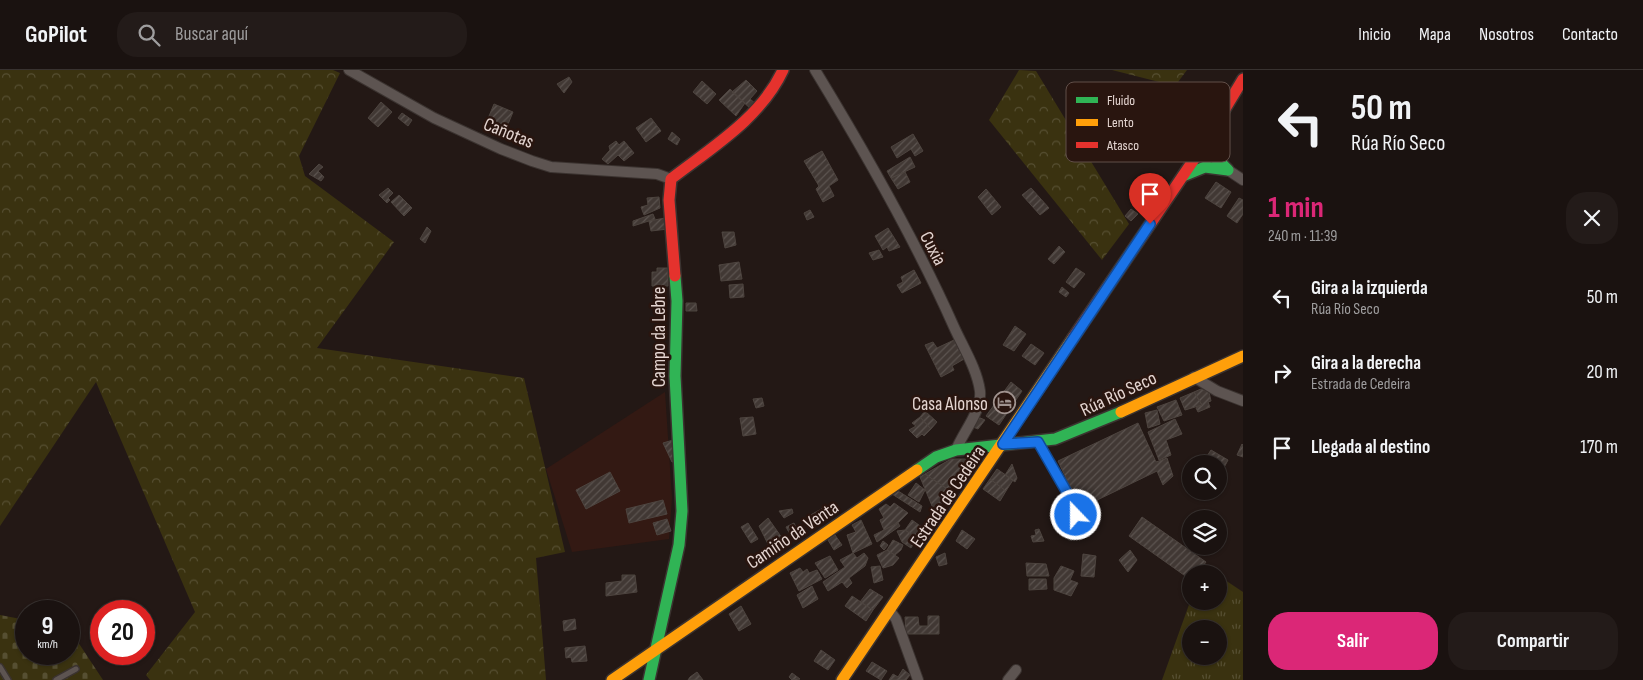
<!DOCTYPE html>
<html lang="es">
<meta charset="utf-8">
<style>
body{margin:0;font-family:"Sofia Sans Condensed",sans-serif;background:#231b19;color:#f1f3f6;height:100vh;display:flex;flex-direction:column;font-size:19px;white-space:nowrap}
*{box-sizing:border-box;margin:0}
p{font-size:16px;color:#9f9e9f}
.icon{flex:none;width:28px;height:28px;fill:none;stroke:currentColor;stroke-width:2;stroke-linecap:round;stroke-linejoin:round}
.map{position:relative;flex:1;overflow:hidden}
.panel{display:flex;flex-direction:column;background:#1a1210;width:400px}
.panel>*{flex:none}
.hud{background:#1a1210;color:#f1f3f6;overflow:hidden}
.tools{position:absolute;left:1182px;top:385px;display:grid;gap:10px}
.tools a{display:grid;place-items:center;width:45px;height:45px;border-radius:50%;background:#1a1210;box-shadow:0 1px 4px #0004,0 0 0 1px #383230;font-size:25px}
.speed{position:absolute;left:15px;top:530px;display:flex;gap:10px;font-size:25px;font-weight:700;text-align:center}
.speed>*{display:grid;place-content:center;width:65px;height:65px;border-radius:50%;background:#1a1210;box-shadow:0 1px 4px #0004,0 0 0 1px #383230;line-height:1}
.speed small{font-size:12px;font-weight:400}
.speed .limit{border:8px solid #d22;background:#fff;color:#111}
.pin{position:absolute;display:grid;place-items:center;width:42px;height:42px;color:#fff;margin:-51px -21px;border-radius:50% 50% 50% 0;rotate:-45deg;box-shadow:0 0 5px #0007}
.pin .icon{rotate:45deg}
.me{position:absolute;width:55px;margin:-28px;rotate:338deg;stroke-linejoin:round;filter:drop-shadow(0 0 4px #0008)}
.turn{display:flex;align-items:center;gap:18px;height:105px;padding:0 25px;font-size:22px}
.turn .icon{width:65px;height:65px;stroke-width:2.5}
.turn b{display:block;font-size:35px;line-height:42px}
.round{display:grid;place-items:center;flex:none;width:52px;height:52px;border-radius:20px;background:#231b19}
.head{display:flex;align-items:center;justify-content:space-between;height:85px;padding:0 25px}
h1{font-size:30px;font-weight:700;line-height:38px;color:#db2777}
.primary-button{display:flex;gap:10px;margin-top:auto;padding:10px 25px}
.primary-button a{flex:1;height:58px;border-radius:20px;background:#db2777;color:#fff;font-size:20px;font-weight:700;line-height:58px;text-align:center}
.primary-button a+a{background:#231b19;color:#f1f3f6}
ul{padding:0;list-style:none}
li{display:flex;align-items:center;gap:15px;height:75px;padding:0 25px}
li div{flex:1}
li b{display:block;font-size:19px}
li em{font-style:normal}
header{display:flex;align-items:center;gap:30px;box-sizing:border-box;height:70px;padding:0 25px;background:#1a1210;border-bottom:1px solid #383230}
header strong{font-size:24px}
nav{display:flex;gap:28px;margin-inline-start:auto;font-size:18px}
.search{width:350px;height:45px;background:#231b19;display:flex;align-items:center;gap:12px;box-sizing:border-box;padding:0 18px;border-radius:20px;color:#9f9e9f;font-size:19px}
main{display:flex;flex:1;min-height:0}
.map>svg:first-child{display:block}
</style>
<header>
<strong>GoPilot</strong>
<div class="search"><svg class="icon" aria-label="search" viewBox="0 0 24 24"><circle cx="10" cy="10" r="6"/><path d="M15 15l6 6"/></svg>Buscar aquí</div>
<nav><a>Inicio</a><a>Mapa</a><a>Nosotros</a><a>Contacto</a></nav>
</header>
<main>
<div class="map">
<svg width="1243" height="610" viewBox="0 0 1243 610">
<defs>
<pattern id="grass-tufts" width="24" height="20" patternUnits="userSpaceOnUse" patternTransform="scale(1.25)"><rect width="24" height="20" fill="#3a3210"/><path d="M3 7l-1-3M5 7V3M7 7l1-3M15 17l-1-3M17 17v-4M19 17l1-3" fill="none" stroke="#564f32"/></pattern>
<pattern id="forest-crowns" width="20" height="18" patternUnits="userSpaceOnUse" patternTransform="scale(1.25)"><rect width="20" height="18" fill="#3a3210"/><path d="M2 6a3 3 0 1 1 6 0M12 15a3 3 0 1 1 6 0" fill="none" stroke="#564f32"/></pattern>
<pattern id="cemetery-stones" width="16" height="16" patternUnits="userSpaceOnUse" patternTransform="scale(1.25)"><rect width="16" height="16" fill="#3a3210"/><path d="M2 7V4a2 2 0 0 1 4 0v3zM10 15v-3a2 2 0 0 1 4 0v3z" fill="#564f32"/></pattern>
<pattern id="building-hatch" width="6" height="6" patternUnits="userSpaceOnUse" patternTransform="scale(1.25)"><rect width="6" height="6" fill="#413834"/><path d="M-1 1l2-2M0 6l6-6M5 7l2-2" fill="none" stroke="#5c5450"/></pattern>
</defs>
<rect width="100%" height="100%" fill="#231815"/>
<!-- built -->
<path fill="#331913" d="M665,322L672,428L669,469L572,482L546,399Z"/>
<!-- grass -->
<path fill="url(#grass-tufts)" fill-rule="evenodd" d="M1219,506L1243,522V610H1162L1191,529V531H1219ZM1191,559H1219V586H1191Z"/>
<!-- forest -->
<path fill="url(#forest-crowns)" d="M0,0H333L340,3L299,86L305,106L394,172L317,278L524,308L565,482L536,488L546,610H150L146,605L195,542L96,312L0,456Z
M1019,0L1036,1L1129,154L1102,190L989,50Z
M1112,0H1187L1175,16Z"/>
<!-- cemetery -->
<path fill="url(#cemetery-stones)" d="M0,545L26,550V584H69L70,560L103,610H0Z"/>
<!-- building -->
<path fill="url(#building-hatch)" stroke="#4d443f" d="M569,7L572,12L564,23L557,14Z
M746,10L757,21L750,29L756,34L751,39L732,22Z
M702,11L716,24L707,34L693,22Z
M730,19L745,33L736,46L719,30Z
M381,32L392,42L378,57L368,48Z
M494,34L513,42L506,59L487,51Z
M402,43L412,50L408,56L398,48Z
M651,48L661,61L646,72L636,58Z
M672,62L680,69L677,75L668,69Z
M913,64L923,81L915,86L911,79L897,88L891,77Z
M616,71L619,75L624,71L634,83L624,91L618,85L608,94L602,89L610,80L609,76Z
M822,81L838,110L829,116L834,126L823,132L816,119L819,116L804,91Z
M910,87L915,97L891,108L887,101Z
M319,94L323,97L318,101L324,107L321,111L309,104Z
M905,102L910,112L898,119L891,108Z
M1216,112L1231,122L1221,138L1205,128Z
M388,118L393,123L388,128L390,130L387,133L379,125Z
M1031,118L1049,138L1040,145L1022,125Z
M986,119L1001,137L992,145L978,127Z
M399,125L412,138L404,146L391,132Z
M659,127L660,138L644,145L641,137L648,135L647,128Z
M1239,128L1243,130V144L1237,153L1227,146Z
M1131,139L1138,144L1131,151L1125,146Z
M810,140L814,147L807,150L804,143Z
M653,144L655,149L633,156V151Z
M665,148L668,159L651,161L649,151Z
M427,157L431,161L425,173L420,169Z
M888,158L900,177L889,181L887,177L883,180L875,166Z
M722,162H734L736,175L725,178Z
M1059,176L1065,182L1054,194L1048,189Z
M879,180L883,187L873,190L869,183Z
M739,192L742,209L721,211L719,195Z
M657,198H668V216H652V202H657Z
M1076,198L1085,204L1074,218L1066,212Z
M914,200L921,213L902,223L897,215L903,212L901,207Z
M743,214L744,227L730,228L729,215Z
M1062,217L1069,223L1066,227L1059,222Z
M686,233H696L697,241H686Z
M1015,256L1026,264L1014,281L1003,275Z
M954,270L964,289L952,296L954,300L941,307L925,275L933,272L937,278Z
M1031,274L1044,283L1035,295L1022,286Z
M1011,312L1022,321L999,355L986,346Z
M1201,319L1209,322L1211,331L1208,332L1210,337L1198,342L1196,338L1202,335L1194,322Z
M1194,322L1202,335L1185,340L1180,328Z
M762,328L764,336L756,338L753,329Z
M1176,330L1182,345L1164,351L1157,337Z
M1157,340L1160,354L1148,358L1145,343Z
M925,341L937,352L931,359L920,347Z
M753,347L756,364L743,366L740,348Z
M920,347L931,359L924,366L922,364L917,368L909,360L916,356L912,353Z
M978,347L985,350L978,359L973,357Z
M1175,349L1182,364L1166,370L1171,385L1159,390L1148,362Z
M1138,353L1156,392L1167,388L1173,406L1163,415L1157,401L1089,434L1076,429L1058,391Z
M673,370L676,391L672,392L663,373Z
M1242,374L1243,375V387L1237,385Z
M1211,380L1228,390L1220,405L1219,394H1202Z
M951,389H970L949,420L925,404Z
M1012,394L1017,408L1015,412L1005,405Z
M997,399L1013,410L1006,421L990,409Z
M610,402L620,421L586,439L576,420Z
M925,404L950,421L935,443L920,407Z
M990,409L1006,421L1000,431L983,419Z
M916,413L925,420L919,432L908,425Z
M898,421L922,436L920,442L892,424Z
M663,430L667,444L629,453L626,439Z
M894,433L908,443L899,452L884,460L880,450L884,448L879,439L886,434L890,437Z
M823,438L827,444L815,449L817,456L813,458L807,447Z
M792,439L793,443L784,448L779,441Z
M1142,447L1206,492L1197,504H1191V510L1129,466Z
M768,448L787,475L773,484L759,456Z
M667,449L671,461L657,465L653,453Z
M861,450L872,474L853,483L847,465L856,462L852,455Z
M912,450L923,458L917,468L905,460Z
M748,453L758,469L751,473L741,457Z
M794,453L799,464L792,468L786,457Z
M898,453L900,456L877,472L874,465Z
M1039,459L1044,471L1033,472L1031,466L1036,465L1035,460Z
M905,460L917,468L911,478L902,472L897,461Z
M962,460L975,469L967,479L956,471Z
M835,465L842,475L834,480L828,470Z
M893,470L903,475L901,480L895,485L887,480Z
M883,471L888,475L884,480L880,476Z
M887,480L899,488L893,495L883,498L877,485Z
M1130,480L1137,490L1128,502L1119,490Z
M853,483L857,488L864,483L868,488L865,496L849,508L852,513L847,518L842,512L828,521L823,512L845,497L840,490Z
M945,483L947,494L939,496L936,487Z
M1083,484L1096,486L1094,507L1081,506Z
M830,486L838,500L825,508L815,493Z
M1026,493L1046,494L1049,506H1027Z
M880,496L883,510L874,513L871,497Z
M1061,496L1074,501L1070,510L1078,513L1071,526L1054,520V508Z
M800,498L803,502L807,499L809,503L817,500L822,509L799,521L790,503Z
M622,505H635L637,522L606,526V513L622,511Z
M1029,509H1046L1047,519L1029,520Z
M812,516L818,529L803,538L797,525Z
M870,519L883,527L873,540L860,532Z
M852,526L873,540L866,551L845,536Z
M741,536L751,554L739,561L729,544Z
M928,546H939V564H906L905,547H918L919,556H928Z
M575,549L576,559L564,561L563,551Z
M585,576L587,591L572,592L571,587L566,588L565,578Z
M821,580L835,590L828,600L814,591Z
M872,592L887,601L881,610L866,601Z
M903,599L910,605L906,610H889L893,604L898,607Z
M697,602L703,610H688L690,607Z
M792,603L800,609L792,610L789,607Z"/>
<g fill="none" stroke-linecap="round" stroke-linejoin="round">
<defs>
<path id="lane" d="M1038,373L1077,440L1071,467
M0,597L8,610
M56,610L76,599"/>
<path id="street" d="M349,0L434,48L501,79L532,91L551,97L657,104L671,109
M815,0C865,82 915,169 954,257C963,277 977,299 980,321C982,341 963,362 956,380
M1228,100L1243,110
M1194,307L1217,321L1243,331
M890,541L896,549L918,610
M1008,610L1016,600"/>
<path id="fast" d="M1213,59L1215,87L1228,100
M1183,106L1205,97L1228,100
M917,400L936,387L956,380L1055,369L1121,342
M649,610L679,475L682,441L675,306L677,231L675,206"/>
<path id="slow" d="M1121,342L1243,286
M612,610L917,400
M842,610L1073,268"/>
<path id="jam" d="M675,206L669,130L671,109C711,78 761,48 783,0
M1073,268L1199,82L1243,9"/>
</defs>
<!-- lane casing -->
<use href="#lane" stroke="#3b3330" stroke-width="8"/>
<!-- street casing -->
<use href="#street" stroke="#3b3330" stroke-width="12"/>
<!-- fast casing -->
<use href="#fast" stroke="#3b3330" stroke-width="14"/>
<!-- slow casing -->
<use href="#slow" stroke="#3b3330" stroke-width="14"/>
<!-- jam casing -->
<use href="#jam" stroke="#3b3330" stroke-width="14"/>
<!-- lane -->
<use href="#lane" stroke="#5d5451" stroke-width="5"/>
<!-- street -->
<use href="#street" stroke="#5d5451" stroke-width="10"/>
<!-- fast -->
<use href="#fast" stroke="#30b455" stroke-width="11"/>
<!-- slow -->
<use href="#slow" stroke="#ff9f0a" stroke-width="11"/>
<!-- jam -->
<use href="#jam" stroke="#e5322d" stroke-width="11"/>
</g>
<g fill="none" stroke-linecap="round" stroke-linejoin="round">
<defs>
<path id="route" d="M1076,445L1077,440L1038,372L1003,374L1150,154"/>
</defs>
<!-- route casing -->
<use href="#route" stroke="#114b97" stroke-width="12"/>
<!-- route -->
<use href="#route" stroke="#1a73e8" stroke-width="9"/>
</g>
<!-- icons -->
<defs>
<symbol id="hotel-ring" viewBox="-11 -11 22 22"><circle r="9.5" fill="#29150f" stroke="#a0938f" stroke-width="1.5"/><path d="M-6-4.5h1.5V1H6V5H4.5V3h-9V5H-6ZM-4 0a1.8 1.8 0 1 1 3.6 0ZM.5 0V-2.5h3Q6-2.5 6 0Z" fill="#a0938f"/></symbol>
</defs>
<g fill-rule="evenodd">
<use href="#hotel-ring" x="992" y="320" width="25" height="25"/>
</g>
<g text-anchor="middle" stroke-width="5" stroke-linejoin="round" paint-order="stroke">
<!-- street labels -->
<g font-size="19" fill="#e4d5d1" stroke="#29150f">
<text transform="translate(509 62) rotate(22)" y="7">Cañotas</text>
<text transform="translate(934 178) rotate(62)" y="7">Cuxia</text>
<text transform="translate(658 267) rotate(-90)" y="7">Campo da Lebre</text>
<text transform="translate(1118 323) rotate(-25)" y="7">Rúa Río Seco</text>
<text transform="translate(947 426) rotate(-56)" y="7">Estrada de Cedeira</text>
<text transform="translate(792 464) rotate(-34)" y="7">Camiño da Venta</text>
</g>
<!-- poi labels -->
<g font-size="19" fill="#e4d5d1" stroke="#29150f" text-anchor="end">
<text x="988" y="340">Casa Alonso</text>
</g>
</g>
<!-- legend -->
<rect x="1066" y="12" width="164" height="80" rx="8" fill="#29150f" stroke="#614f49" stroke-width="1"/>
<rect x="1076" y="27" width="22" height="6" fill="#30b455"/>
<rect x="1076" y="49" width="22" height="7" fill="#ff9f0a"/>
<rect x="1076" y="72" width="22" height="6" fill="#e5322d"/>
<g font-size="14" fill="#e4d5d1">
<text x="1107" y="35">Fluido</text>
<text x="1107" y="57">Lento</text>
<text x="1107" y="80">Atasco</text>
</g>
</svg>
<div class="tools">
<a><svg class="icon" aria-label="search" viewBox="0 0 24 24"><circle cx="10" cy="10" r="6"/><path d="M15 15l6 6"/></svg></a>
<a><svg class="icon" aria-label="layers" viewBox="0 0 24 24"><path d="M12 4l9 5-9 5-9-5zM3 14l9 5 9-5"/></svg></a>
<a>+</a>
<a>−</a>
</div>
<div class="speed"><div>9<small>km/h</small></div><div class="limit">20</div></div>
<div class="pin" style="left:1150px;top:154px;background:#d93025"><svg class="icon" aria-label="arrive" viewBox="0 0 24 24"><path d="M6 21V4h12l-3 4 3 4H6"/></svg></div>
<svg class="me" style="left:1076px;top:445px" viewBox="-20 -20 40 40"><circle r="17" fill="#1a73e8" stroke="#fff" stroke-width="3"/><path d="M0-11L8 9 0 5-8 9z" fill="#fff"/></svg>
</div>
<section class="panel">
<div class="hud">
<div class="turn"><svg class="icon" aria-label="left" viewBox="0 0 24 24"><path d="M17 20v-9H6M10 6l-5 5 5 5"/></svg><div><b>50 m</b>Rúa Río Seco</div></div>
</div>
<div class="head"><div><h1>1 min</h1><p>240 m · 11:39</p></div><a class="round"><svg class="icon" aria-label="close" viewBox="0 0 24 24"><path d="M6 6l12 12M18 6L6 18"/></svg></a></div>
<ul>
<li><svg class="icon" aria-label="left" viewBox="0 0 24 24"><path d="M17 20v-9H6M10 6l-5 5 5 5"/></svg><div><b>Gira a la izquierda</b><p>Rúa Río Seco</p></div><em>50 m</em></li>
<li><svg class="icon" aria-label="right" viewBox="0 0 24 24"><path d="M7 20v-9h11M14 6l5 5-5 5"/></svg><div><b>Gira a la derecha</b><p>Estrada de Cedeira</p></div><em>20 m</em></li>
<li><svg class="icon" aria-label="arrive" viewBox="0 0 24 24"><path d="M6 21V4h12l-3 4 3 4H6"/></svg><div><b>Llegada al destino</b></div><em>170 m</em></li>
</ul>
<div class="primary-button"><a>Salir</a><a>Compartir</a></div>
</section>
</main>
